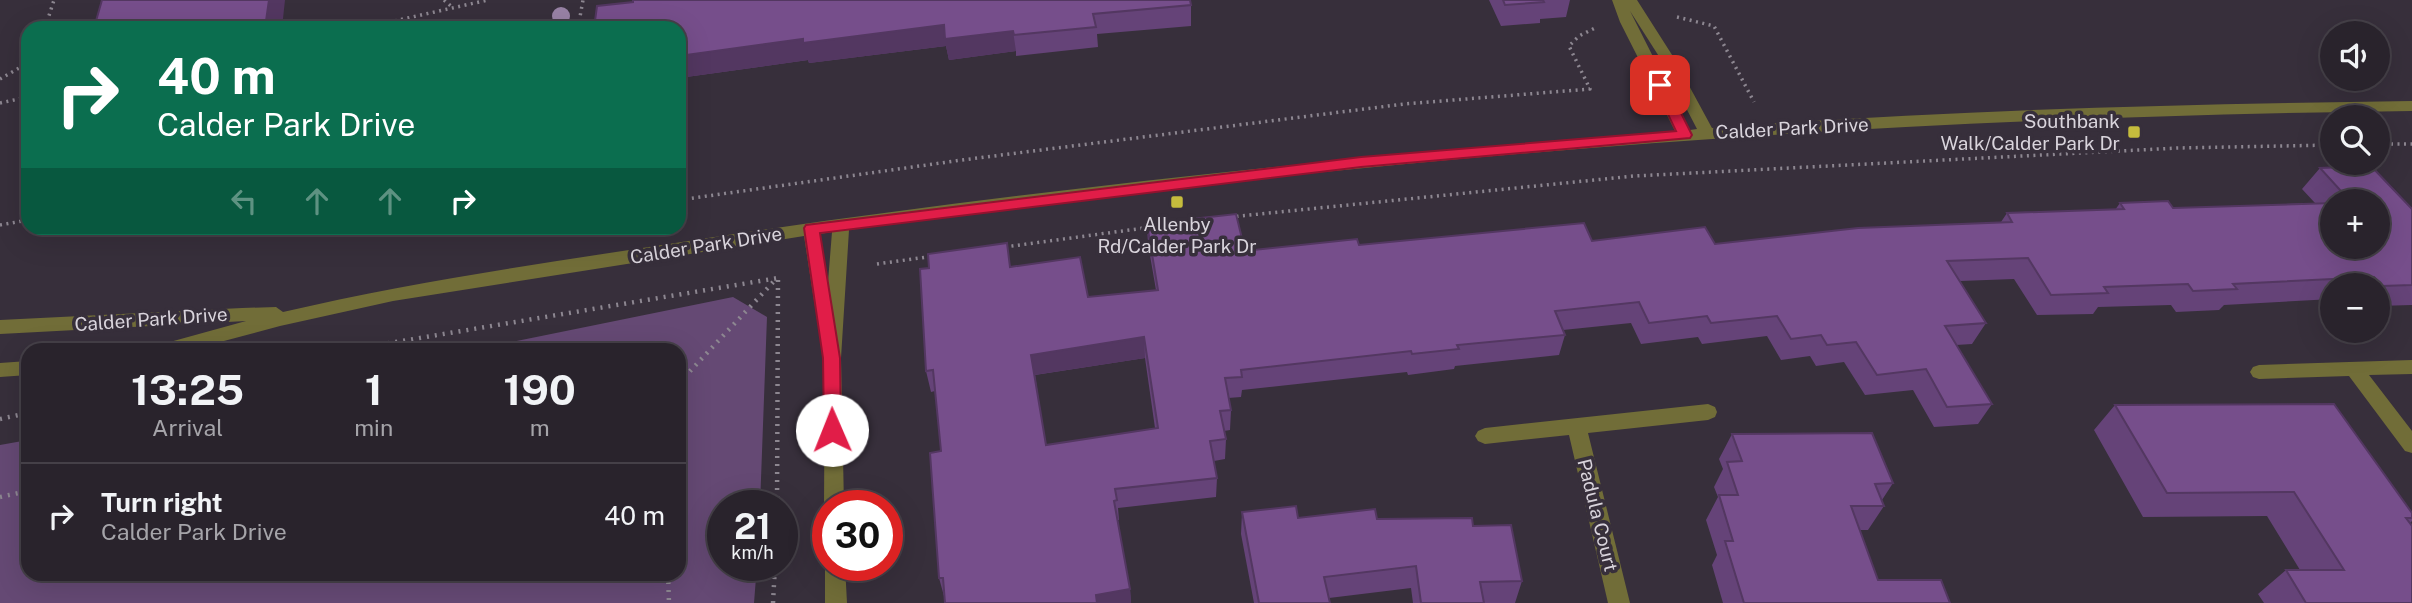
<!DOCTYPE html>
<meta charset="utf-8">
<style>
body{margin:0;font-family:"Public Sans",sans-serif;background:#312b34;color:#f1f3f6;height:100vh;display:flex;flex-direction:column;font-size:26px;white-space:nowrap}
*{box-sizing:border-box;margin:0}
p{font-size:23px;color:#a5a4a9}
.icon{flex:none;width:38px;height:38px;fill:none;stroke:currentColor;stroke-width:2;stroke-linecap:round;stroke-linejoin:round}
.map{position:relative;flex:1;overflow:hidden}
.drawer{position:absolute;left:21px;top:343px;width:665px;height:238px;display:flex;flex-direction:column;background:#29232c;border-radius:21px;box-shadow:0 7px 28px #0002,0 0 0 2px #454048}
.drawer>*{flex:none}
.banner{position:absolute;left:21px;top:21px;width:665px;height:214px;border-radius:21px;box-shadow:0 7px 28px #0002,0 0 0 2px #454048;background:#0b6e4f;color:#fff;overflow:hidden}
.buttons{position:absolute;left:2320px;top:21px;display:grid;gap:14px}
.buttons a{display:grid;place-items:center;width:70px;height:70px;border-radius:50%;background:#29232c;box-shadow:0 7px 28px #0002,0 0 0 2px #454048;font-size:35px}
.speed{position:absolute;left:707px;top:490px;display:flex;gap:14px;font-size:35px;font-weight:700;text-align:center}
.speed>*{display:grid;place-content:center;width:91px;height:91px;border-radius:50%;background:#29232c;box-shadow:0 7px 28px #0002,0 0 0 2px #454048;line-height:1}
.speed small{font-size:18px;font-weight:400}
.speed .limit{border:10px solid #d22;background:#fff;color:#111}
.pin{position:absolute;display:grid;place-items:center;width:60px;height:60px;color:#fff;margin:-30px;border-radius:14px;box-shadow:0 4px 10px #0006}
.me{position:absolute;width:77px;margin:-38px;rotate:359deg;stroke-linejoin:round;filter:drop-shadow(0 0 5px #0008)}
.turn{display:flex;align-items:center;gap:24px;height:147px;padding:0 21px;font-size:32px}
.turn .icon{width:91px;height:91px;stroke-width:2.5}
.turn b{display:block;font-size:49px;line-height:60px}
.lanes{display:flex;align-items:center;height:66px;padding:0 21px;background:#0003;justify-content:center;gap:35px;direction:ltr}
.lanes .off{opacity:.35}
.eta{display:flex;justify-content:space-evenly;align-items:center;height:119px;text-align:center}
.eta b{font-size:42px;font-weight:700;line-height:49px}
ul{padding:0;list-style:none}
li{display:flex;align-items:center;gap:21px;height:105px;padding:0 21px;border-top:2px solid #454048}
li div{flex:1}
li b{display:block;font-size:26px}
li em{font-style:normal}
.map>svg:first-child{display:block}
</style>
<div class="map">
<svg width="2412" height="603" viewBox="0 0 2412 603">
<rect width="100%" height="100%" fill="#372f3b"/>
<!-- green -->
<path fill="#654974" d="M733,297L767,317L760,506H723V565H757L754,603H0V445L28,440V574H679V350H472Z"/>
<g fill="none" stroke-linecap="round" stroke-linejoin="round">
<!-- path-far1 -->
<path stroke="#8d8791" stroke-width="3.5" stroke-dasharray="2 4.5" stroke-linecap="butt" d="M444,0L452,7
M1677,17L1714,26L1754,102
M45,28L54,0
M363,28L488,0
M578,28L583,0
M0,79L28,63
M21,98L28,77
M0,103L28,97
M2378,144H2412
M679,200L962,160L1404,104L1590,89L1569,46L1579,36L1597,27
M1230,217L1634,176L2178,148L2333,145
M0,225L28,220
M1005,247L1152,227
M877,264L934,256"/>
<!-- path -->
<path stroke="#8d8791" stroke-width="4.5" stroke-dasharray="2 6" stroke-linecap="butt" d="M348,350L778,278
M679,383L777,278
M0,419L28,413
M0,497L28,491
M777,506L778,278
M668,574L669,603
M773,603L775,565"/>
<!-- minor -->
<path fill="#716d38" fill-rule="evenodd" d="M1612,0H1637L1674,58L1712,128C1945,110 2178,104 2412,101V111C1889,117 1367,156 849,230L841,358L844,506H828V512L824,506L825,332L818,326L804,236L393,301L280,326L190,350H156L159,345L246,321L0,334V320L242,308L276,307L283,312C423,279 566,260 708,238C1028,190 1352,156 1675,131L1620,22ZM1630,11L1660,58L1697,129L1690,130ZM832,232L828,282L820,234Z
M2412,360V374L2369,375L2412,431V453L2405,451L2349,376L2259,379L2253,377L2250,372L2253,367L2259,365Z
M28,361V375L0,377V363Z
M1708,404L1715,407L1717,412L1715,417L1708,420L1588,433L1630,603H1608L1569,435L1485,444L1478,441L1475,436L1478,431L1485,428Z
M828,559V565H845L847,603H825V565Z"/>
</g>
<!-- trees -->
<circle fill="#9882a5" cx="561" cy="16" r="9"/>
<!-- wall -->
<path fill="#654378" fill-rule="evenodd" d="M1489,0H1570L1566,17L1540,19V23L1501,26Z
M633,2L1191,5V26L1097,34L1098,47L1016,56V51L949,60L946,46L809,63L808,60L679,78V79V28Z
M2320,168L2412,209V305L2378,306V285H2333V299L2224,305L2219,310L2176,312L2171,305L2098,307L2093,314L2037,315L2014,279L1960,281L1986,323L1972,344L1956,345L1992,404L1978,424L1934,427L1913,390L1865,395L1844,362L1816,366L1810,356L1781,360L1767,336L1702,344L1698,337L1641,344L1631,323L1563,330L1565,335L1559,355L1455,366L1454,369L1408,375L1407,372L1242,390L1241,397L1228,398L1231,410L1230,430L1224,431L1226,439L1225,459L1214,461L1217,478L1216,497L1118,508L1119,520H1117L1130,589L1131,603H945L944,596L939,578L941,451L935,391L931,392L926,371L1088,297L1156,290L1148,244L1147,224L1245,251L1359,245L1592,241L1715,244L2001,222L2007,213L2115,210L2120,203L2173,208L2315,203L2302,189ZM2333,201H2378L2333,247ZM1145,358L1155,428L1046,445L1035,375Z
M2115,405L2412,513V521L2410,523L2412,603H2264L2258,594L2286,570H2300L2267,516L2143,517L2094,430Z
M1732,434L1893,483L1882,500L1884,506L1868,530H1860L1878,580L1950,603H1723L1712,565L1717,555L1706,520L1718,497L1714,487L1723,469L1719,459Z
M1242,512L1298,518L1377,519L1473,526L1522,581L1515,603H1413L1411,588L1329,598L1330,603H1254L1241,534Z"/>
<!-- shaded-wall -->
<path fill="#533761" d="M269,0H285L282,28H265Z
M944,25L1013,31L1016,51L949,60L946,46L809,63L808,60L679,78V79V56L803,39Z
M1144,337L1145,358L1034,375L1031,355Z
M1130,589L1131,603H1097L1096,595Z"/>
<!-- building -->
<path fill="#764e8b" stroke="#533761" stroke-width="2" fill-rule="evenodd" d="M102,0H269L265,28H94Z
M633,0H1190L1191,5L1093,14L1096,27L1014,35L1013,31L945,39L944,25L803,43V39L679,56V28H594L597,6L633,2Z
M1503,0H1543L1544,2L1505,5Z
M2371,166L2412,209V285L2382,286L2374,277L2233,284L2237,289L2193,291L2188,284L2104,287L2108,293L2051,295L2028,258L1947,261L1986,323L1945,326L1992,404L1947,407L1926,369L1877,375L1856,342L1827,345L1821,335L1791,339L1777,316L1711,323L1707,316L1649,323L1639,302L1555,311L1565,335L1457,345L1459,349L1412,354L1411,351L1241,370L1242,377L1225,378L1231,410L1220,411L1226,439L1210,441L1217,478L1115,489L1117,500L1114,501L1130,589L1096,595L1097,603H945L943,578H939L930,453L941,451L933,370L926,371L920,269L929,268L928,254L1007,243L1010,267L1080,257L1088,297L1158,290L1147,224L1236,214L1245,251L1357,239L1359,245L1584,223L1592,241L1705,227L1715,244L1858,228L2012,222L2007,213L2124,209L2120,203L2168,201L2173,208L2333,203V247H2378V201H2350L2320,168ZM1144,337L1158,428L1046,445L1031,355Z
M2334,404L2412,513V518H2406L2412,526V603H2306L2286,570H2344L2294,492L2167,493L2115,405Z
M1872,433L1893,483L1875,484L1884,506H1851L1878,580H1941L1950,603H1744L1725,541H1733L1719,495H1738L1727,462L1742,461L1732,434Z
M1296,506L1298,518L1375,509L1377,519L1472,518L1473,526L1511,525L1522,581L1480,582L1484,603H1421L1416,566L1324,577L1330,603H1259L1242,512Z"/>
<!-- route -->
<path fill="#e11d48" stroke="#92132f" stroke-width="2" d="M1660,81L1667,85L1692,135L1690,138L1361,167L820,233L840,358L841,430L839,435H826L824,430L823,358L804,228L806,225L1361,157L1676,131L1654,85Z"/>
<!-- markers -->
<g fill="#c5bc3d" stroke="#372f3b" stroke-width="2.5">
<rect x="2127" y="125" width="14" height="14" rx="3.5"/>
<rect x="1170" y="195" width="14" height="14" rx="3.5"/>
</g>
<g text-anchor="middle" stroke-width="7" stroke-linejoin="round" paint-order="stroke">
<!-- poi labels -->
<g font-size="19" fill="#d9d4dc" stroke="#372f3b" text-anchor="end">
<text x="2120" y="128">Southbank<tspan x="2120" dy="22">Walk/Calder Park Dr</tspan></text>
<text x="1177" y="231" text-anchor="middle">Allenby<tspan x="1177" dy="22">Rd/Calder Park Dr</tspan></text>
</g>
<!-- street labels -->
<g font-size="19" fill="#d9d4dc" stroke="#372f3b">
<text transform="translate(1792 128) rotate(-3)" y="7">Calder Park Drive</text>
<text transform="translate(706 245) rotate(-9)" y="7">Calder Park Drive</text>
<text transform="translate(151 319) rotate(-4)" y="7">Calder Park Drive</text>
<text transform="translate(1598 515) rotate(76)" y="7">Padula Court</text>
</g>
</g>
</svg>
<div class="buttons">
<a><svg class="icon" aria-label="sound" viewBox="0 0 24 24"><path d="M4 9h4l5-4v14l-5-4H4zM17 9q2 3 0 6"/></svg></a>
<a><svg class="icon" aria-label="search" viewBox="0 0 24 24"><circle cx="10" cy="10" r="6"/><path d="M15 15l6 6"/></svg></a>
<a>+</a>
<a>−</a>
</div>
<div class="speed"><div>21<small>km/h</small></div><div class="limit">30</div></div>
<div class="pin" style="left:1660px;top:85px;background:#d93025"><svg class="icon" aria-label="arrive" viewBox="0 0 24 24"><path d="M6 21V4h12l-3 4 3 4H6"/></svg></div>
<svg class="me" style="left:832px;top:430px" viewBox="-20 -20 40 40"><circle r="19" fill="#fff"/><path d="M0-13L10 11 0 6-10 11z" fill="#e11d48"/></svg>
<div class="banner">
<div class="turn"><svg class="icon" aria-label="right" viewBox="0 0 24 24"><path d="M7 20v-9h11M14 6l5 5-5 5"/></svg><div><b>40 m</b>Calder Park Drive</div></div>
<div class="lanes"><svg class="icon off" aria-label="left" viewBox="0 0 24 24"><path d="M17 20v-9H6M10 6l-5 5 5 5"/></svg><svg class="icon off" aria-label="ahead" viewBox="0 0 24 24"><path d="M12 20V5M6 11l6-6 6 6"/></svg><svg class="icon off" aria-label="ahead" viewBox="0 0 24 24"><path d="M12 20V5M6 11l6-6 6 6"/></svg><svg class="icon" aria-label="right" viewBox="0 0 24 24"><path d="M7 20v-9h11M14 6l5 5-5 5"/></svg></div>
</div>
<section class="drawer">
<div class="eta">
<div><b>13:25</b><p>Arrival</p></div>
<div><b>1</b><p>min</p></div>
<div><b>190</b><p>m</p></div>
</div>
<ul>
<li><svg class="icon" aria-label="right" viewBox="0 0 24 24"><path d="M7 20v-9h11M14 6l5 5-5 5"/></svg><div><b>Turn right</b><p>Calder Park Drive</p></div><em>40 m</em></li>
</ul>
</section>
</div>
